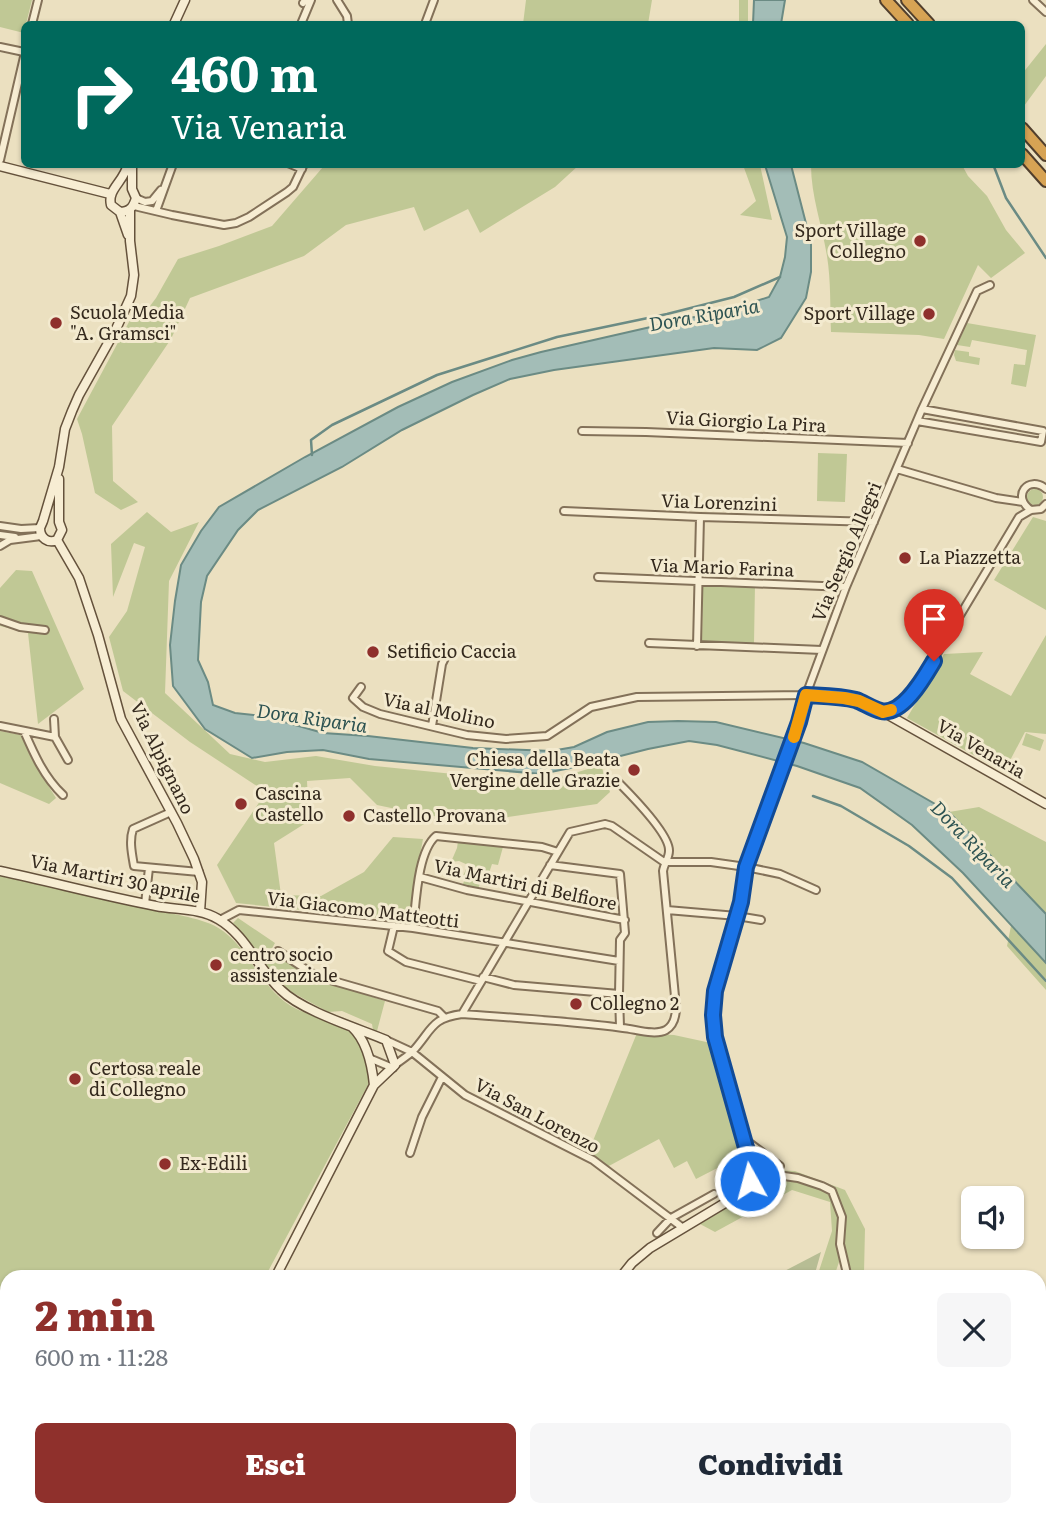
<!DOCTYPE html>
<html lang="it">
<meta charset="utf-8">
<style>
body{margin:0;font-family:Literata,serif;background:#f6f6f7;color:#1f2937;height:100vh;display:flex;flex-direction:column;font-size:26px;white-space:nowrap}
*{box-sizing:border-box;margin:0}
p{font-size:23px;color:#747a83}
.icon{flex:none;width:38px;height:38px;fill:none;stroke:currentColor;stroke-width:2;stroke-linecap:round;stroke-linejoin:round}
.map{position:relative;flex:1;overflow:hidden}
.side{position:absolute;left:0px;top:1270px;width:1046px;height:247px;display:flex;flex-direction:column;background:#fff;border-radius:21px 21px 0 0;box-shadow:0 2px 5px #0004}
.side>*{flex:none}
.hud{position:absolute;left:21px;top:21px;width:1004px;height:147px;border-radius:10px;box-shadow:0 2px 5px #0004;background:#00695c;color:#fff;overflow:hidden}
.controls{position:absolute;left:961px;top:1186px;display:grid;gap:14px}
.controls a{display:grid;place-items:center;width:63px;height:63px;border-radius:10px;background:#fff;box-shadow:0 2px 5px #0004;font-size:35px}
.pin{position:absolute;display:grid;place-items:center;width:60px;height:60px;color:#fff;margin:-72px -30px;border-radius:50% 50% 50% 0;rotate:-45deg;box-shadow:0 0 7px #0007}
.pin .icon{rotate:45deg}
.me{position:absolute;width:77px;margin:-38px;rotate:353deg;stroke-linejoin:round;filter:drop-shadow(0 0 5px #0008)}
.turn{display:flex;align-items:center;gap:24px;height:147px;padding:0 35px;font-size:32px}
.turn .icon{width:91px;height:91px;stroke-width:2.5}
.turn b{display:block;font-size:49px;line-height:60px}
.round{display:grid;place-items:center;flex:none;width:74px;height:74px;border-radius:10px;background:#f6f6f7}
.overview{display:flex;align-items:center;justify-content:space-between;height:119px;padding:0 35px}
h1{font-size:42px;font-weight:800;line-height:52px;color:#8f302c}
.cta{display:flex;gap:14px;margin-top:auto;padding:14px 35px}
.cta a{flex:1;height:80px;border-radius:10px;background:#8f302c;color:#fff;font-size:28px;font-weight:800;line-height:80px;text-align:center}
.cta a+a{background:#f6f6f7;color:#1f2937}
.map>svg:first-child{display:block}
</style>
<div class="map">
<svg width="1046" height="1517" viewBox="0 0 1046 1517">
<rect width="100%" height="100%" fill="#ebe0c0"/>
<!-- green -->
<path fill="#c0c895" d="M0,0H32L26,24H24V33L0,27Z
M526,0H652L648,24H523Z
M739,0H748V24H739Z
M1046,44V76L1024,106L1022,104V74Z
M330,165H579L555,187L480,233L468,209L424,231L414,207L346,225L304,256L190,298L171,339L112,426L113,481L138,502L121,510L95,493L82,434L77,419L130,320L144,314L156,298L178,259L219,246L272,226L323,167Z
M743,165H760L772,220L740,215L756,201Z
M811,165H962L968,176L987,196L1006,230L1025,253L991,278L978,265L944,339L919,335L831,332C830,307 831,281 827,256C822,225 811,196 811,165Z
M967,323L1036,335L1026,387L1011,384L1014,364L1025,365L1027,350L972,340L970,347L957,345Z
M955,350L969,352V356L980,358L979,365L956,361L954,355Z
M818,453L847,454L845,502L817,501Z
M1027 497a8 8 0 1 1 16 0a8 8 0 1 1-16 0Z
M147,512L171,532L199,522L169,581L165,693L230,754L265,762L316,756L375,766L542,783L601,765L610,792L597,804L502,818L429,816L377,805L350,778L307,781L309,821L274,843L281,895L321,896L364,872L393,837L423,839L408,921L236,903L217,865L266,792L190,742L123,691L109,637L127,611L145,547L134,543L113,597L111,544Z
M1033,517L1046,521V610L994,580Z
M16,570L32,571L84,689L38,724L28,633L0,626V588Z
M703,584L755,585L754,643H702Z
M1046,635V734L1025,732L1004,772L907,718L944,654L983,652L970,674L1011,696Z
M0,731L21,735L32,760L56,798L49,804L0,783Z
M1026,733L1044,740L1040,751L1022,745Z
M979,807L1046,842V914L949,812Z
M458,841L503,847L498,865L492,864L486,882L481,881L478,889L462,886L465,879L462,878L468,865L459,861L451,862L457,848Z
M0,876L188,917C200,920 212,923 223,931C250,951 260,986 291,1006C304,1014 346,1026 354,1035C364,1048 367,1065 370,1081L265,1277L7,1278V1483L0,1481Z
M238,918L275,943L271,950L310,977L385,1001L377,1031L373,1030L372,1024L342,1011L328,1012L286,989L271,973L257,951L233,923Z
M1011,926L1046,963V990L1007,946Z
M637,1033L674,1035L711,1043L745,1170L737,1176L729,1162L696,1179L687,1161L674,1168L659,1139L607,1167L588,1153Z
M773,1170L795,1171L845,1190L865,1229L864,1273L867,1277H853L843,1250L834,1277H817L832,1231L830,1202L792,1190L715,1232L700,1224C727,1211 748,1187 773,1170Z
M1040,1446L1046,1463V1517H1042L1039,1510Z
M94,1510H146L142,1517H115Z"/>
<!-- cemetery -->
<path fill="#b7bd94" d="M821,1252L814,1277H773Z
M534,1510H764L762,1517H533Z"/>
<!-- water -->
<path fill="#a3bdb7" stroke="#6b8b84" stroke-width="2" d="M754,0H785L781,24H753Z
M765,165H791L811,243V272L806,298L781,338L757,350L714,348L554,370L510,379L473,395L402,430L342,467L258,510L238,530L207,576L201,602L198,660L208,682L213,705L235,713L264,716L323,733L368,736L473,748L551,751L574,747L607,732L648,722L678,721L716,722L804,743L862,762L949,812L1046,914V963L963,873L912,825L860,788L797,766L717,745L689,741L648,749L585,765L541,774L369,759L323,750L287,752L252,758L205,729L173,686L170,645L175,601L181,565L201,531L219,507L305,457L398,407L452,382L512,360L541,352L734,308L769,297L780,277L785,257L787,237Z"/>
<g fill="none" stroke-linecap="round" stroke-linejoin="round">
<!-- stream -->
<path stroke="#6b8b84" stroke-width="2.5" d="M993,164L1006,198L1046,258
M312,455L311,440L332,425L437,375L557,337L667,314L734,297L780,277
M813,796L841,806L909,846L952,878L1046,981"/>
<defs>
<path id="street" d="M337,0L347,16L348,24
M1033,0L1046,12
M303,3L305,0
M32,24L38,0
M301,24L311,0
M425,24L434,0
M0,47L24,52
M0,160L24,57
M290,164L302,169
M136,198L145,202L152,201L161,190
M134,206L172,215L224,225L236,223L249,217L287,192L293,187L304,164
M156,211L173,164
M917,421L1041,442L1043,431L922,409
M582,431L646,432L908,443
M897,469L996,498L1023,502
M1031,510C1011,497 1028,474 1046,489
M564,511L700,517L874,522
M0,526L21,529L40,528
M0,535L15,537
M0,546L10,540L41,536
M598,577L846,587
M0,620L20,627L45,630
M649,643L822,650
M697,646L700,517
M361,687L353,698L363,707L380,714L467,735L506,739L547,736L591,707L637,697L806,695L846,587L922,409L977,291L990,285
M883,712L897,706L914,692L1019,517L1031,510L1041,509L1046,504
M54,719L55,737
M0,726L55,737L68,760
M432,726L442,664L446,656
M24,731C34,754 44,777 63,795
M171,812L133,829C129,841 132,854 134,866L199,872
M664,862H711L746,867L780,874L816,890
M550,865L620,874L625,933L620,940L619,994L620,1027
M420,877L467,890L625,920
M145,904L149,868
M667,910L737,916L761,920
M220,920L239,910L413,928L619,961
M394,926L388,951L406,962L481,981
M413,928C416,904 417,852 436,836L542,847L558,852
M278,951L316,976L438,1011L444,1017
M483,977L514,985L619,994
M462,1014L570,832L605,824L612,826L664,862
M386,1040L412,1052L465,1095L593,1160L683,1228
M369,1058L393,1068
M395,1065C401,1060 408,1056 413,1051C432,1030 431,1018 462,1014C515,1018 570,1021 623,1028C635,1029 655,1036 666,1030C674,1025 676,1015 676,1007L663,871C664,864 669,858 669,851C670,834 630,794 617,781
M743,1138L780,1166
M410,1153L422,1117L442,1077
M752,1169L763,1173L798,1178L822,1186L832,1191L842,1217L840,1244L848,1278
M657,1233L671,1218L714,1194"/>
<path id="secondary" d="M174,24L185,0
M128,164C124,182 107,189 111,205L120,212C130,211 133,208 136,198L132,189V164
M0,166L110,194
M120,212L128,235
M57,540L79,578L98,635L121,719L177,823L194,859L202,882L200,912
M57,540C48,544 40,538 40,528L43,521L59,467L65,429L72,411L79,395L116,329L131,296L134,275L130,241V209
M57,540L62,530L59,522V479
M0,871C52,882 103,896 156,906C176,910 200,908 218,919C246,935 258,969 281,990C302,1011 357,1028 386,1040L395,1065L374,1085L275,1278
M352,1027C367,1041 372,1065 374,1085
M620,1278L632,1263L650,1248L735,1197L750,1181L752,1169L715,1037L713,1015L715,991L741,902L746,867L799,722L806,695L844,698L859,701L883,712L1046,804
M0,1509L28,1517
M150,1517L153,1510"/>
<path id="highway" d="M886,0L908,24
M907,0L929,24
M1022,128L1046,155
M1022,154L1046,181"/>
</defs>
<!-- street casing -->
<use href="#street" stroke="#837159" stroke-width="10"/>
<!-- secondary casing -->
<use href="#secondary" stroke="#65523c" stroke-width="11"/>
<!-- highway casing -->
<use href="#highway" stroke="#513f2d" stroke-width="14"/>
<!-- street -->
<use href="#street" stroke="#f7edd3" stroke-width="6"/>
<!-- secondary -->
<use href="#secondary" stroke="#f7edd3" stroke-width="8"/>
<!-- highway -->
<use href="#highway" stroke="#d7a354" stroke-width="10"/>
</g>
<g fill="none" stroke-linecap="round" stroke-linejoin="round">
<defs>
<path id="route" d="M750,1181L752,1169L715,1037L713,1015L715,991L741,902L746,867L799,722L806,695C823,696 840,696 856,700C864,703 872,709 881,711C903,716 925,676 934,661"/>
</defs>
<!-- route casing -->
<use href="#route" stroke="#114b97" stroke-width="18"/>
<!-- route -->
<use href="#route" stroke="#1a73e8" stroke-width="12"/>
<!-- slow -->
<path stroke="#f59e0b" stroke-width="12" d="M794,737L806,695L844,698L859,701L883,712L891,710"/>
</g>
<!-- markers -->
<g fill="#8f302c" stroke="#f3eacf" stroke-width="2.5">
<circle cx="920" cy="241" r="7"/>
<circle cx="929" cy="314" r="7"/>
<circle cx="56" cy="323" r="7"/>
<circle cx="905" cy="558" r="7"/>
<circle cx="373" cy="652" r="7"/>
<circle cx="634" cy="770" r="7"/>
<circle cx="241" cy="804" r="7"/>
<circle cx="349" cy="816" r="7"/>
<circle cx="216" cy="965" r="7"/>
<circle cx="576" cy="1004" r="7"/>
<circle cx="75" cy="1079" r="7"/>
<circle cx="165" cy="1164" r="7"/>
</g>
<g text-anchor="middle" stroke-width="6" stroke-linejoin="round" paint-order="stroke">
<!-- poi labels -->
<g font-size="18" fill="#34291d" stroke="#f3eacf" text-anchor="start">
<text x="906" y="237" text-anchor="end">Sport Village<tspan x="906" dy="21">Collegno</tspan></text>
<text x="70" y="319">Scuola Media<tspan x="70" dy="21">"A. Gramsci"</tspan></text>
<text x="915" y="320" text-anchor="end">Sport Village</text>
<text x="919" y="564">La Piazzetta</text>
<text x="387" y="658">Setificio Caccia</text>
<text x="620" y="766" text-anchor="end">Chiesa della Beata<tspan x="620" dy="21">Vergine delle Grazie</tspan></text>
<text x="255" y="800">Cascina<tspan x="255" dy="21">Castello</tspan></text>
<text x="363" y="822">Castello Provana</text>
<text x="230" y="961">centro socio<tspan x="230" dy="21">assistenziale</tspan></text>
<text x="590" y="1010">Collegno 2</text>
<text x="89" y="1075">Certosa reale<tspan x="89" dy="21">di Collegno</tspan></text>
<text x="179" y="1170">Ex-Edili</text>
</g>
<!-- street labels -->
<g font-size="18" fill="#34291d" stroke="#f3eacf">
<text transform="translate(746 422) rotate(3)" y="6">Via Giorgio La Pira</text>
<text transform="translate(719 503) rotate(2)" y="6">Via Lorenzini</text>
<text transform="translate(847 552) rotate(-67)" y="6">Via Sergio Allegri</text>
<text transform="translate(722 568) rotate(2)" y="6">Via Mario Farina</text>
<text transform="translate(439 711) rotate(12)" y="6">Via al Molino</text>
<text transform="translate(981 749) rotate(30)" y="6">Via Venaria</text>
<text transform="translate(162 758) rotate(64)" y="6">Via Alpignano</text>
<text transform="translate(115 879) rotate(12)" y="6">Via Martiri 30 aprile</text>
<text transform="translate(525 885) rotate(12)" y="6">Via Martiri di Belfiore</text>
<text transform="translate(363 910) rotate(7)" y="6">Via Giacomo Matteotti</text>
<text transform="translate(537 1116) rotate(28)" y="6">Via San Lorenzo</text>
</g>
<!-- water labels -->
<g font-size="19" font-style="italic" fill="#2d5352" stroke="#f3eacf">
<text transform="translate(704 315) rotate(-10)" y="7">Dora Riparia</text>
<text transform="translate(312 718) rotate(8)" y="7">Dora Riparia</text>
<text transform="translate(973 844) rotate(46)" y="7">Dora Riparia</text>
</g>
</g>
</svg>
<div class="controls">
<a><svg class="icon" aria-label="sound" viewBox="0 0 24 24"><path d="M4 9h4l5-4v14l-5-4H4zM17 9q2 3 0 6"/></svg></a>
</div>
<div class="pin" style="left:934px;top:661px;background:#d93025"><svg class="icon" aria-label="arrive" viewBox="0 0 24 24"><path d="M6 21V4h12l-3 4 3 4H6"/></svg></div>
<svg class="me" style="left:750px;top:1181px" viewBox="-20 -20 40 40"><circle r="17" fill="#1a73e8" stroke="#fff" stroke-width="3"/><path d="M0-11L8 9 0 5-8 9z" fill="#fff"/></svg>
<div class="hud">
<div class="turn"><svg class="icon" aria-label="right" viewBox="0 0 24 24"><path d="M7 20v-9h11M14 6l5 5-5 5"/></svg><div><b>460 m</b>Via Venaria</div></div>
</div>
<section class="side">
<div class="overview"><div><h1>2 min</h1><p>600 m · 11:28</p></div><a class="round"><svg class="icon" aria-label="close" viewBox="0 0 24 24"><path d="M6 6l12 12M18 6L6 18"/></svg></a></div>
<div class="cta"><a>Esci</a><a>Condividi</a></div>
</section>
</div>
